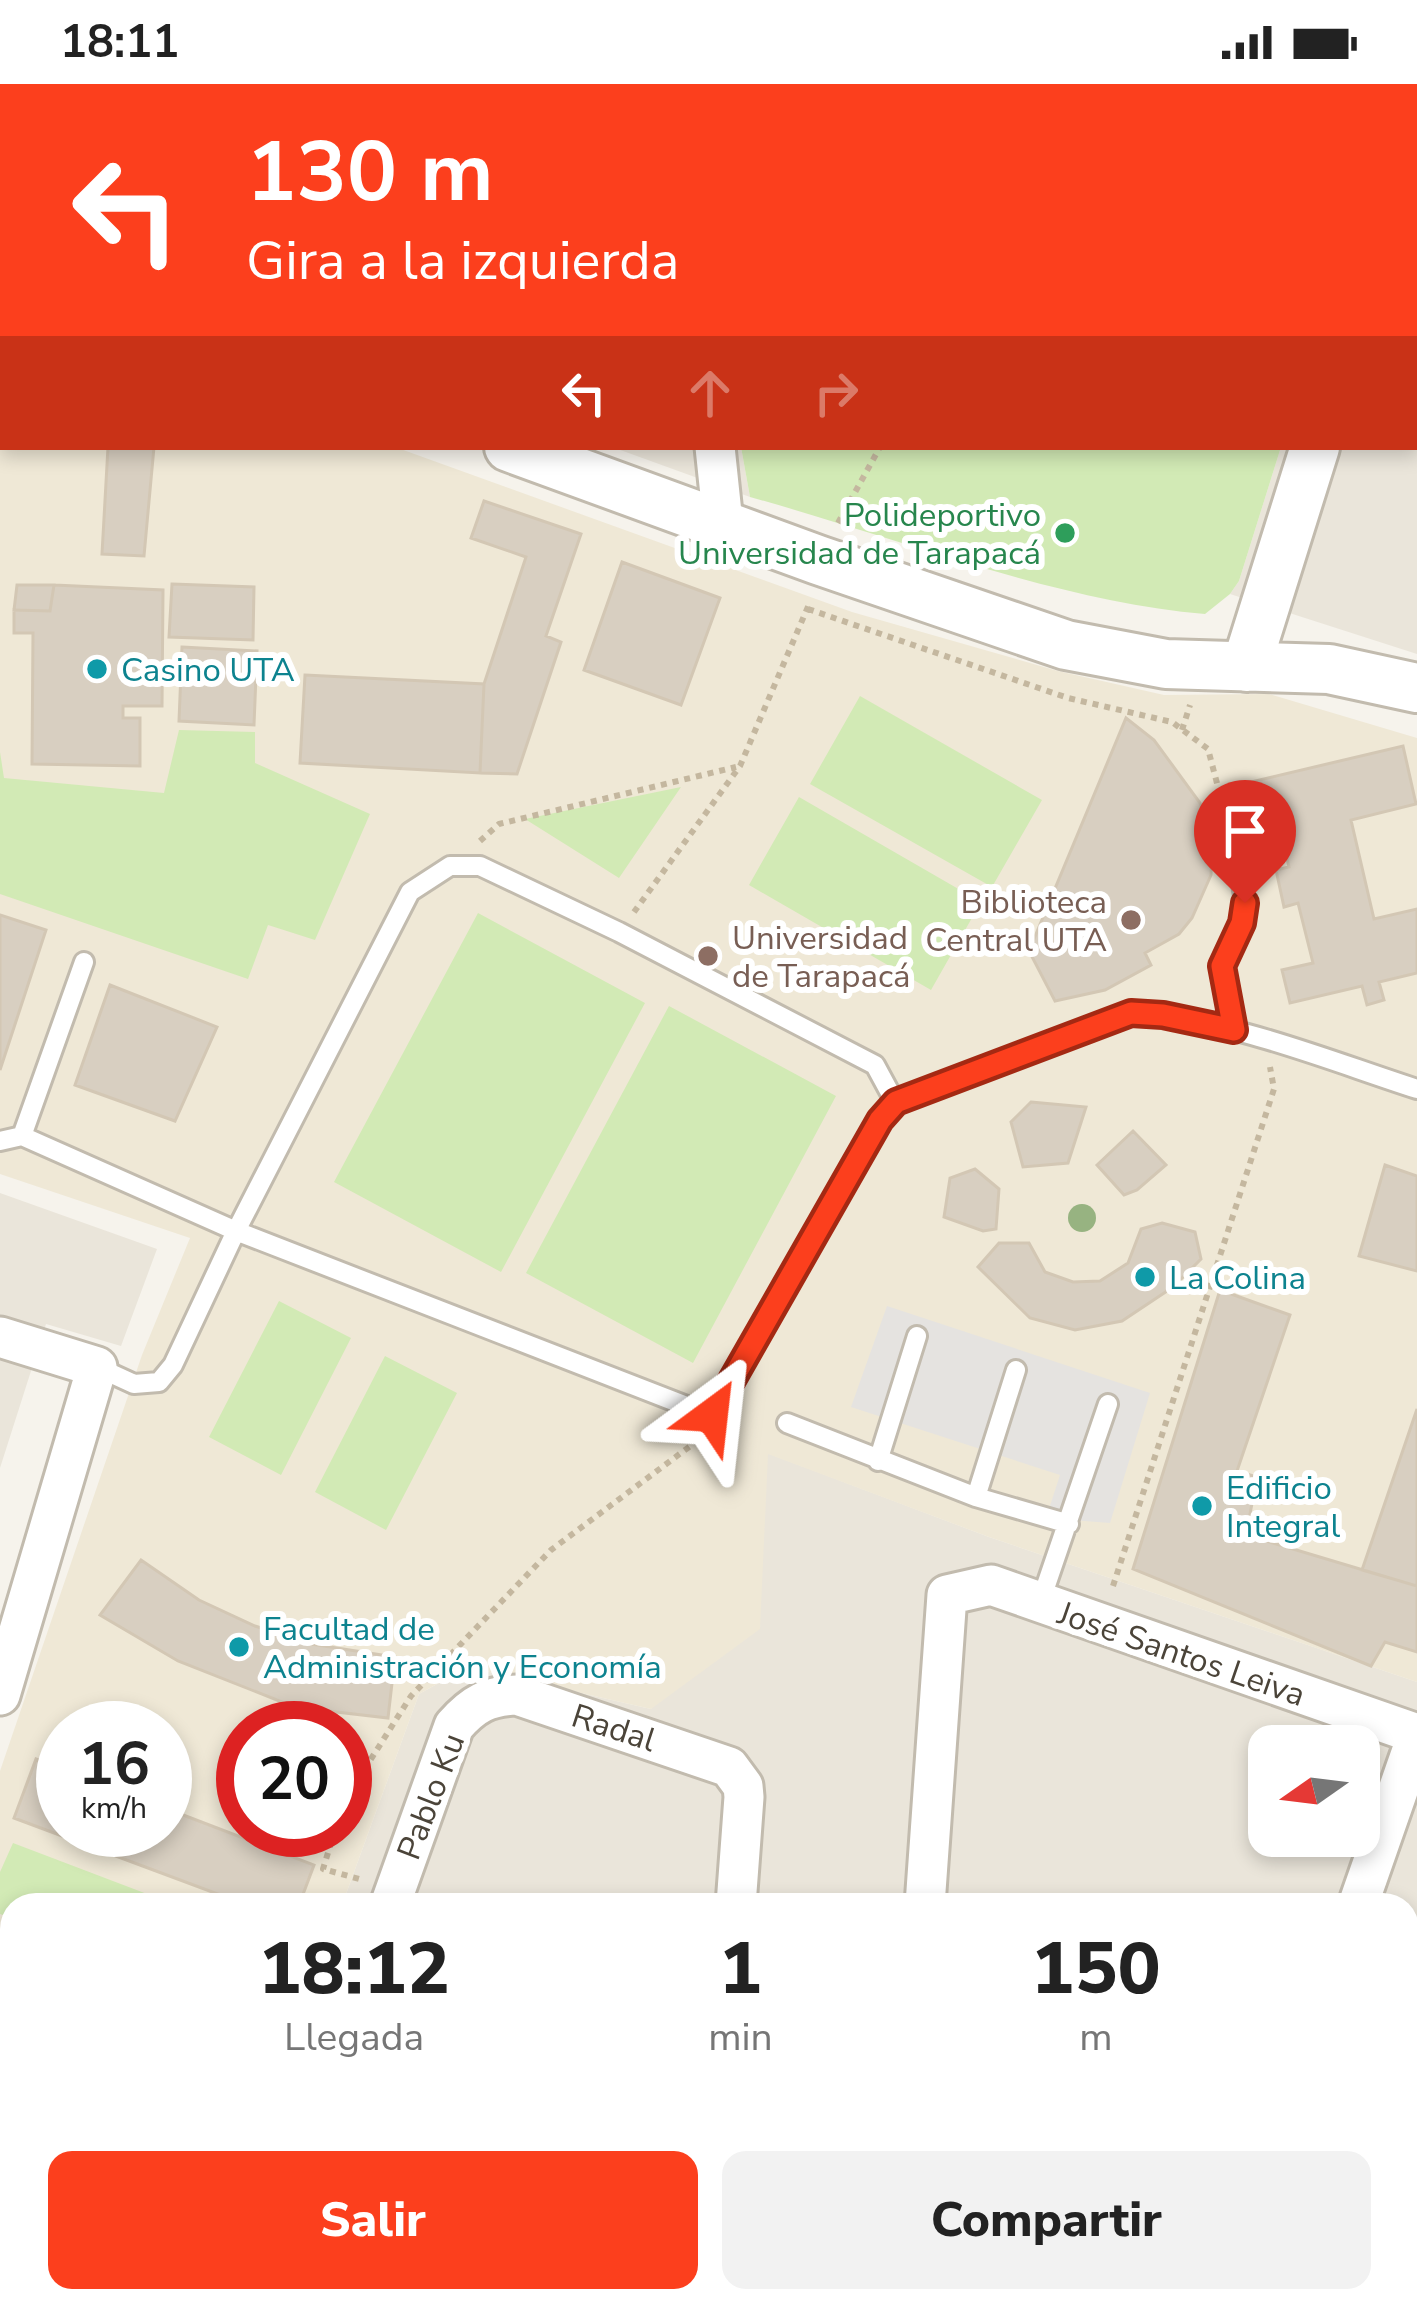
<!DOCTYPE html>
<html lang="es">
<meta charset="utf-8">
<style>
body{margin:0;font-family:"Nunito Sans",sans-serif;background:#f2f2f2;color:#222;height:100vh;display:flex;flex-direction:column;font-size:45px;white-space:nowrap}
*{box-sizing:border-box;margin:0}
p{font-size:39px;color:#767676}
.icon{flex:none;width:66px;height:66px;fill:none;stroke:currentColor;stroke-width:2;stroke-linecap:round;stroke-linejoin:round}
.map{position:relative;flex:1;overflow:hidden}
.sheet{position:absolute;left:0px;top:1809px;width:1419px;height:420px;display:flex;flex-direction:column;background:#fff;border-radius:36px 36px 0 0;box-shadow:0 6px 18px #0003}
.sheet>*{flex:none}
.hud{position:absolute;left:0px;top:0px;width:1419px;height:366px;box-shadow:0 6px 18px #0003;background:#fc3f1d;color:#fff;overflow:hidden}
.needle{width:78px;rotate:256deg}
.buttons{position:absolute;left:1248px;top:1641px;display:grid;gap:24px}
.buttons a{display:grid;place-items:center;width:132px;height:132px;border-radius:24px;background:#fff;box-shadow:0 6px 18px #0003;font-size:60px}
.speed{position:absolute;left:36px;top:1617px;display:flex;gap:24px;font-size:60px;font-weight:700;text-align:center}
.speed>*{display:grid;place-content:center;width:156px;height:156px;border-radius:50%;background:#fff;box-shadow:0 6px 18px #0003;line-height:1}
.speed small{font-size:30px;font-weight:400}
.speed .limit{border:18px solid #d22;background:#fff;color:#111}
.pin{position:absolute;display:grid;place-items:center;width:102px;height:102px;color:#fff;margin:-123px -51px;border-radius:50% 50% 50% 0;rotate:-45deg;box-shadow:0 0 12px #0007}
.pin .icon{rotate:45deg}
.me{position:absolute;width:132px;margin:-66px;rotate:30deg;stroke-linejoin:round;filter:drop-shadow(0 0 9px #0008)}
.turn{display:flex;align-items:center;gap:42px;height:252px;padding:0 48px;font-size:54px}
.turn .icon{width:156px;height:156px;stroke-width:2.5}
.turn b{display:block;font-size:84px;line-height:102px}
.lanes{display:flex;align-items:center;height:114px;padding:0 48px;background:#0003;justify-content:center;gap:60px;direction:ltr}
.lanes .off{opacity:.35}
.eta{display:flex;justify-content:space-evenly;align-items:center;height:204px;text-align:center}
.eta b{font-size:72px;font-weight:800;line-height:84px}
.primary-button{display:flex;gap:24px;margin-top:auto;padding:24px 48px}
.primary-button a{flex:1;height:138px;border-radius:24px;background:#fc3f1d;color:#fff;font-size:48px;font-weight:800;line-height:138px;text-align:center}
.primary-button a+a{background:#f2f2f2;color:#222}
.status{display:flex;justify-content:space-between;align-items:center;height:84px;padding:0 60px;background:#fff;direction:ltr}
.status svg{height:33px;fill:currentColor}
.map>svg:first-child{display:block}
</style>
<div class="status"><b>18:11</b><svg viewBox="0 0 49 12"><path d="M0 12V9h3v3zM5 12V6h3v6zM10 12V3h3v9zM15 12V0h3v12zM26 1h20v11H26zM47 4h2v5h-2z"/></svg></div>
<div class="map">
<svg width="1417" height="2229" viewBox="0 0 1417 2229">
<rect width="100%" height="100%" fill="#f6f3ec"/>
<!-- residential -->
<path fill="#eae5da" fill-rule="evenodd" d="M0,0H914L3,3V145Z
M1396,0H1417V570L1230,510L1239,497L1281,363H1416V3H1395Z
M612,363H741L750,413Z
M0,1109L157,1165L121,1262L46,1240L0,1384Z
M767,1369L989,1453L1417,1598V2229H208L212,2217H1407V1821H342L419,1610L468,1583L651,1625ZM1269,1662H1359V1752H1269Z"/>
<!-- education -->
<path fill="#efe8d6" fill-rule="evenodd" d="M0,220L3,363H395L852,528L1058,587L1164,611L1269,610L1417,654V1598L989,1453L768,1370L760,1545L651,1625L468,1583L419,1610L342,1821H12V1876L0,1872V1687L142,1271L190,1154L0,1090ZM63,1644H165V1746H63ZM243,1644H345V1746H243Z"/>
<!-- green -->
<path fill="#d2eab5" d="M914,0H1396L912,3Z
M741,363H1281L1239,497L1230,510L1205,530C1055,517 895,453 750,413Z
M860,612L1042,716L992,803L810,700Z
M179,646L255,648V679L370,730L315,856L268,841L248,895L0,810V668L4,694L164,709Z
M681,703L619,794L525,735Z
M799,713L981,818L931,906L749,801Z
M478,829L645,919L501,1188L334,1098Z
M669,922L836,1012L693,1279L526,1189Z
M279,1217L351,1254L281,1391L209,1353Z
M385,1272L457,1309L386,1446L315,1408Z
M13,1759L176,1821H12V1834L0,1830V1788Z
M0,1933L12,1937V2217H212L208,2229H27L0,2220Z
M1407,1997L1417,2000V2229H1246L1251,2217H1407Z"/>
<!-- parking -->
<path fill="#e5e3e0" d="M887,1222L1150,1309L1110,1439L1046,1434L1060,1391L851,1323Z"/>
<!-- building -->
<path fill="#d8cfc1" stroke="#d3c7b4" stroke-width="3" d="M108,363H154L144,472L102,470Z
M484,417L581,450L546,552L561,558L517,690L480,689L484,600L526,473L471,454Z
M622,478L720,514L681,621L584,586Z
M172,500L254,503L253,556L169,553Z
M17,501H54L50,527L14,526Z
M54,501L163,506L162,622H123V634H140V682L32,680L33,549H14V526L50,527Z
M182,563L257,567L254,641L179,637Z
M305,591L484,600L480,689L300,679Z
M1126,634L1154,656L1200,719L1212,754L1211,791L1192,834L1179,850L1145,869L1151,881L1105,906L1055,917L1029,867Z
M1403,662L1416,720L1351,736L1374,835L1417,825V889L1379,898L1384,916L1367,921L1362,902L1290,919L1282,886L1313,879L1298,819L1284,823L1276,786L1289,783L1277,733L1243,741L1234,702Z
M0,831L46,846L0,986Z
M110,901L217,943L175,1037L75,1001Z
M1031,1018L1086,1023L1068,1079L1023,1083L1011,1038Z
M1133,1047L1166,1081L1137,1106L1124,1111L1097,1081Z
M1385,1081L1417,1092V1187L1359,1172Z
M975,1085L999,1105L996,1145L983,1147L944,1133L950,1094Z
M1162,1139L1195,1148L1201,1175L1173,1203L1122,1237L1075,1246L1030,1234L978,1183L999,1159H1029L1045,1188L1073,1198L1100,1197L1128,1179L1141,1145Z
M1220,1206L1290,1231L1237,1387L1257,1393L1246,1451L1417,1502V1568L1385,1558L1371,1582L1133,1485Z
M1417,1325V1502L1362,1486Z
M141,1476L199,1516L255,1542L311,1560L395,1573L388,1634L319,1626L316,1634L340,1640L339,1644L266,1641L271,1623L281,1625L282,1618L178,1577L100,1531Z
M36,1675L63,1685V1746H165V1724L314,1781L299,1821H247L14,1734Z"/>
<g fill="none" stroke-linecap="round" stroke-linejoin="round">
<defs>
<path id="service" d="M450,782H480L619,848L875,981L895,1018L880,1037L712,1332L236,1147L410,808Z
M1234,946L1221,882L1242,839L1245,819L1240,787
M895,1018L1131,930C1230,935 1324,975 1417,1005
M22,1052L84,878
M0,1057L22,1052L236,1147L173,1281L159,1298L134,1300L97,1283
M787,1339L976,1413L1069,1440
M878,1377L917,1252
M976,1413L1016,1286
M1040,1519L1108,1320"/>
<path id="minor" d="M29,0L30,3
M351,0V3
M681,0V3
M715,363L723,439
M0,1253L97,1283L0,1611
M390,1821L454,1642C473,1620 488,1612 517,1611L729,1683L743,1702L744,1713L736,1821
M925,1821L947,1511L991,1501L1417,1650
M1358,1821L1417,1652
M0,1897L12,1902
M1407,1974L1417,1978
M1080,2217L1115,2229
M607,2229L611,2217
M898,2229L899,2217
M1212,2229L1216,2217"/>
<path id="tertiary" d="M1416,39L1417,36
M0,182L3,184
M509,363L818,476L1066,561L1166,580L1329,585L1417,604
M1246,583L1315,363"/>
</defs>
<!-- service casing -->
<use href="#service" stroke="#c2bbae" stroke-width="24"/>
<!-- minor casing -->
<use href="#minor" stroke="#c2bbae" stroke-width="45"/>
<!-- tertiary casing -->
<use href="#tertiary" stroke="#c2bbae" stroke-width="54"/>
<!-- path -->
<path stroke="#c4b79f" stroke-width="6" stroke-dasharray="6 6" stroke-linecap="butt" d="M838,439L880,363
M808,525L1068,614L1172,638L1208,665L1233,760
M1182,646L1190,621
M480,757L499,740L736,683
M634,828L740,682L810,518
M1113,1502L1274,1005L1270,983
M345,1716L411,1612L551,1466L693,1360L698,1351
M335,1746L323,1785L363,1796"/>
<!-- service -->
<use href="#service" stroke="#fff" stroke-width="18"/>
<!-- minor -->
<use href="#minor" stroke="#fff" stroke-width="39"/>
<!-- tertiary -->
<use href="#tertiary" stroke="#fff" stroke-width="48"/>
</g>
<!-- trees -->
<circle fill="#97b381" cx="1082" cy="1134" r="14"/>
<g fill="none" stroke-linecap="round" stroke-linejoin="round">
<defs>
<path id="route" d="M712,1331L880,1036L896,1018L1131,929L1163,931L1234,946L1222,882L1242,839L1245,819"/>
</defs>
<!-- route casing -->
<use href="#route" stroke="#a42913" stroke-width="30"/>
<!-- route -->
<use href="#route" stroke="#fc3f1d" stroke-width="21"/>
</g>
<!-- markers -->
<circle fill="#2e9e5b" stroke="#fff" stroke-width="4.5" cx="1065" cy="449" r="12"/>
<g fill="#0f9aa8" stroke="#fff" stroke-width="4.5">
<circle cx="97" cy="585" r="12"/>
<circle cx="1145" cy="1193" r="12"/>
<circle cx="1202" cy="1422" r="12"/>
<circle cx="239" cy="1563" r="12"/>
</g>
<g fill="#8d6e63" stroke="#fff" stroke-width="4.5">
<circle cx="1131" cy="836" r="12"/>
<circle cx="708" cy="872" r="12"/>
</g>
<g text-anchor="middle" stroke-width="12" stroke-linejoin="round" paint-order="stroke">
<!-- leisure labels -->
<g font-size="33" fill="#27864d" stroke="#fff" text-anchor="end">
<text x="1041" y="442">Polideportivo<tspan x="1041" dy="38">Universidad de Tarapacá</tspan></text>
</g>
<!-- culture labels -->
<g font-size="33" fill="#0d838f" stroke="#fff" text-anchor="start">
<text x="121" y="597">Casino UTA</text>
<text x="1169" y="1205">La Colina</text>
<text x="1226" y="1415">Edificio<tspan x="1226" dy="38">Integral</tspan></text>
<text x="263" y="1556">Facultad de<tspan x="263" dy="38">Administración y Economía</tspan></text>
</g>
<!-- education labels -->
<g font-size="33" fill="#785e54" stroke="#fff" text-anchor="end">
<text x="1107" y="829">Biblioteca<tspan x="1107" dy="38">Central UTA</tspan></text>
<text x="732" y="865" text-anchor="start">Universidad<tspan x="732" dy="38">de Tarapacá</tspan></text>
</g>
<!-- street labels -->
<g font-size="33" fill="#4b4439" stroke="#fff">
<text transform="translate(1182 1569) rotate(19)" y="12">José Santos Leiva</text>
<text transform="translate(614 1643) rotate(18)" y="12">Radal</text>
<text transform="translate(430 1712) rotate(-69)" y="12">Pablo Ku</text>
</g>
</g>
</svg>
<div class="buttons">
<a><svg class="needle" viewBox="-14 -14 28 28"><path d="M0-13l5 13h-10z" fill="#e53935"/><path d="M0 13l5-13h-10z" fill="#767676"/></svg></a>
</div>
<div class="speed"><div>16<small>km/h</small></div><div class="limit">20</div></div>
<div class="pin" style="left:1245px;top:819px;background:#d93025"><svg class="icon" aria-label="arrive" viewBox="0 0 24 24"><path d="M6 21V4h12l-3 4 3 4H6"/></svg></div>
<svg class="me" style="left:712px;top:1331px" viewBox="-20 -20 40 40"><path d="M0-17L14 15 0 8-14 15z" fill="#fc3f1d" stroke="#fff" stroke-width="4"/></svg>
<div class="hud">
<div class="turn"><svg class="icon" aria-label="left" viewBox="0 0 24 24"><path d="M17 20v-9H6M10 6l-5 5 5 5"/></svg><div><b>130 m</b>Gira a la izquierda</div></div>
<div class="lanes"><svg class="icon" aria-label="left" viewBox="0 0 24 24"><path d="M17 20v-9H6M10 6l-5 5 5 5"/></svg><svg class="icon off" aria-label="ahead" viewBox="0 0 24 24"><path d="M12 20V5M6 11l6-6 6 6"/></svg><svg class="icon off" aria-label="right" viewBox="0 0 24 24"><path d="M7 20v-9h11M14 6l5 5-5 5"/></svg></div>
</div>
<section class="sheet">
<div class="eta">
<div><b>18:12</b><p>Llegada</p></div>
<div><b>1</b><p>min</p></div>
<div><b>150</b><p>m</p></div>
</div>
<div class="primary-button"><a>Salir</a><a>Compartir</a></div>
</section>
</div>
